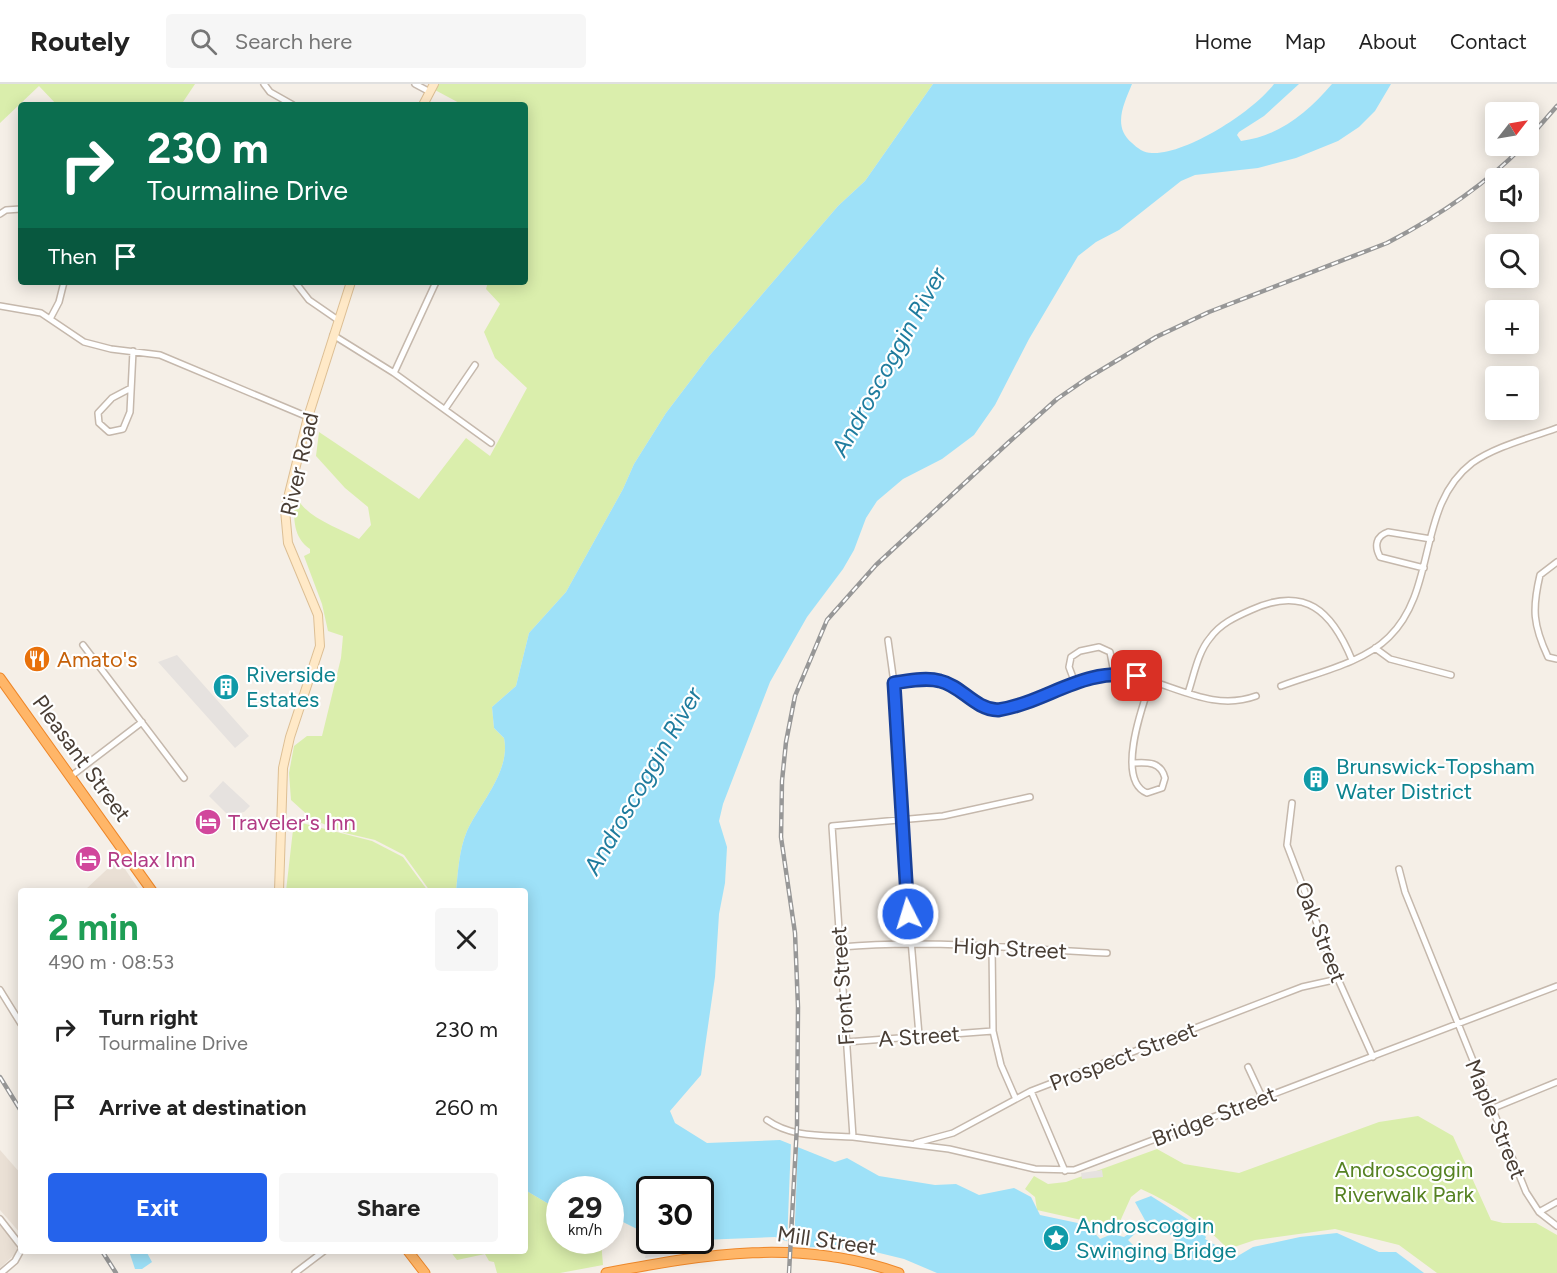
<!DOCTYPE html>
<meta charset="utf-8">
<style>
body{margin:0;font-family:Figtree,sans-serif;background:#f6f6f6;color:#222;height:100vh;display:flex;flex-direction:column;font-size:22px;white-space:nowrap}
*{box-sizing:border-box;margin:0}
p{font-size:20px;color:#767676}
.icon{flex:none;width:33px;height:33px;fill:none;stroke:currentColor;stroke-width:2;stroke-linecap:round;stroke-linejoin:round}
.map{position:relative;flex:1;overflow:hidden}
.sheet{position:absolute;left:18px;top:804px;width:510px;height:366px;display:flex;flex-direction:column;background:#fff;border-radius:6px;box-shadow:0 3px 15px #0003}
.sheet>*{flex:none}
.guide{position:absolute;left:18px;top:18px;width:510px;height:183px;border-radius:6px;box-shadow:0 3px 15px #0003;background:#0b6e4f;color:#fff;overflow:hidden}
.needle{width:39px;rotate:59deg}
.fabs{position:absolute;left:1485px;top:18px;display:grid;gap:12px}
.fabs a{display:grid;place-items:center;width:54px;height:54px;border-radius:6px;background:#fff;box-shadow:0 3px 15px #0003;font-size:30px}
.speed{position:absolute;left:546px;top:1092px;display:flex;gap:12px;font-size:30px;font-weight:700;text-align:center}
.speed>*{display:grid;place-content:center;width:78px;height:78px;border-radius:50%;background:#fff;box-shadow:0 3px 15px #0003;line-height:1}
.speed small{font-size:15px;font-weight:400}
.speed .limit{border:3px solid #111;border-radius:9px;background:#fff;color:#111}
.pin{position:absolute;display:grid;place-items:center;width:51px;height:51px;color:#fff;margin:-26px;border-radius:12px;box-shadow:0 3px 9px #0006}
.me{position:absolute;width:66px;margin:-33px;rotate:355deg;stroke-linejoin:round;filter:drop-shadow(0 0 4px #0008)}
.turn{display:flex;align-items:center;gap:21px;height:126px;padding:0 30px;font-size:27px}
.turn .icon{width:78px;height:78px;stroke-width:2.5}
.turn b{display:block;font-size:42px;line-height:51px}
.then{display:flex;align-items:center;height:57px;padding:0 30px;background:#0003;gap:12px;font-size:22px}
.round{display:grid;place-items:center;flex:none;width:63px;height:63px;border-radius:6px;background:#f6f6f6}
.summary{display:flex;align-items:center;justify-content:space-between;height:102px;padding:0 30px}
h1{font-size:36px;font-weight:700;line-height:45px;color:#1e9e55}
.cta{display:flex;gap:12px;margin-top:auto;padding:12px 30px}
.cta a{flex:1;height:69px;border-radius:6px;background:#2563eb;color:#fff;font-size:24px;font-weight:700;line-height:69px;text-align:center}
.cta a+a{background:#f6f6f6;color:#222}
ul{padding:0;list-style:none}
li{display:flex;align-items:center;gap:18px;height:78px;padding:0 30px}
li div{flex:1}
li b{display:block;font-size:22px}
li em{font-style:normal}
header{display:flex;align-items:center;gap:36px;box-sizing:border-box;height:84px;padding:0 30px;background:#fff;border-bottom:2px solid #e0e0e0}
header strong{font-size:28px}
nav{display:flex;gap:33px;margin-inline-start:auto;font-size:21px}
.search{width:420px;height:54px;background:#f6f6f6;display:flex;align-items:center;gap:15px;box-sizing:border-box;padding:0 21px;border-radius:6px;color:#767676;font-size:22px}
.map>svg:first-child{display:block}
</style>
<header>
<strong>Routely</strong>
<div class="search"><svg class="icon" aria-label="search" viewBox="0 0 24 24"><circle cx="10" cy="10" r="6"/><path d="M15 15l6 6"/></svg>Search here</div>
<nav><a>Home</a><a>Map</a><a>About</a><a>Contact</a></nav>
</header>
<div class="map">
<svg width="1557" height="1189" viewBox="0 0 1557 1189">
<rect width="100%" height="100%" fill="#f5efe7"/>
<!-- residential -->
<path fill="#eae0d5" d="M118,775L140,807H84Z
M0,1066L21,1090V1150L0,1126Z
M0,1141L16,1159L17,1165L14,1171L0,1184Z"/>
<!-- green -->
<path fill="#daeeac" d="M0,0H195L181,21H57L39,2L0,39Z
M438,0H933L865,97L838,122L710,271L666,329L634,380L623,405L566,508L529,549L516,602L492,623L494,644L504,654C511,687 480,719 467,747C459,766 458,787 456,807H430L404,771L375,756L345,749L312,735L291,716L289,689L294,662L307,652H322L341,574L343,552L328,547L322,520L304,472L310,469V465C293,453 294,436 294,417H299C310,435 341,445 359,455L371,441L368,423L345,404L316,372L319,348L419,415L466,354L490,372L527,304L495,274L484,248L500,220L486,205L488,198H525V21H463L435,6Z
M294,737L372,757L403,773L428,807H286Z
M1418,1032L1453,1052L1491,1136L1503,1139H1536L1557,1151V1189H1437L1399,1161L1335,1145L1255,1156L1228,1165C1202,1138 1174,1120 1141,1105L1131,1113L1117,1144L1037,1126L1035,1113L1025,1105L1034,1092L1048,1100L1066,1098L1157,1065L1184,1080L1239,1089L1379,1038Z
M525,1106L559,1126L560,1156L601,1157L603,1181L560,1189H497L494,1178L489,1177L485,1170L457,1176L450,1167H525Z"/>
<!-- parking -->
<path fill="#e6e2df" d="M177,571L249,652L235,664L158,578Z
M223,697L250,722L244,728L228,731L209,712Z
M1102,1086L1103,1093L1082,1095L1081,1089Z
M648,1160L683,1164L686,1170L645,1174Z"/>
<!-- water -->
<path fill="#9ee1f8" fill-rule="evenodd" d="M933,0H1132C1124,20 1112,42 1132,59C1137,64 1144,69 1152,69C1186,71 1254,27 1274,0H1299L1264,32L1239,48L1237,51L1241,57C1279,52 1307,29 1332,0H1391L1375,27L1359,43L1338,57L1296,74L1258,84L1195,91L1181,97L1119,146L1096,158L1078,172L1029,255L995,321L974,351L942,375L903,395L877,417L866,434L854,466L843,485L807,533L770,598L723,720L719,737L727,763L725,799L719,830L715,893L701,991L670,1027L675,1039L707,1059L780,1056L835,1078L847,1074L879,1092L935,1101L956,1100L979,1111L1014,1104L1031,1113L1040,1131L1087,1141L1100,1155L1112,1150L1124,1153L1146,1138L1135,1118L1151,1112L1192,1138L1206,1153L1205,1155L1236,1173L1253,1163L1300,1153L1337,1149L1379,1168H1396L1424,1189H937L904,1175L859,1164L803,1163L775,1153L701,1156L700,1106H650L649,1151L623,1138L611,1137L610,1106H560L559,1126L525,1106V807H456C458,787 459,766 467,747C480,719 511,687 504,654L494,644L492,623L516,602L529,549L566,508L623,405L634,380L666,329L710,271L838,122L865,97ZM1155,1135L1189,1170L1182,1173L1164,1168L1157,1175C1143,1172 1137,1165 1128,1156L1149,1137Z
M129,1167H146L152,1178L142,1185H135Z"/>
<!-- pier -->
<path fill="#f5efe7" d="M791,1058L798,1060L794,1163L787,1161Z"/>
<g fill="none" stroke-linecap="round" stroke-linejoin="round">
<defs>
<path id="street" d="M264,0L270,8L293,21
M415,0L430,8
M0,130L6,126L21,125
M295,198L309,216L338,236
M0,222L41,229L84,258L111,265L160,271L308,333
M50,235L59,218L64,198
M333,251L394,289L491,359
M394,289L436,198
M131,304L112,314L98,329L99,339L109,348L123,345L130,328L133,267
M445,325L475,281
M1557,478L1540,491C1532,525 1533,541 1548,573L1557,575
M1424,484L1380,473C1374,462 1376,452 1388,448L1431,455
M888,556L894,599L901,737L919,951
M83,561L184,694
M1375,564L1390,575L1451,591
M894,599C908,598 926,593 941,597C962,602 974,625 998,626C1038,620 1076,587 1117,590C1165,593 1207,630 1256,612
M1075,599L1069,583L1071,573L1080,567L1099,563L1110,568L1114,589
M1281,602C1315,589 1362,580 1389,553C1438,505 1416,422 1472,379C1496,362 1530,354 1557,344
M1188,609C1194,591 1198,568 1210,554C1220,540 1235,533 1251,526C1305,501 1332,527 1352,576
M1134,679C1148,678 1161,678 1165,694L1162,704L1147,709C1115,696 1143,620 1151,597
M70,693L142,638
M1030,713L943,732L832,742L853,1053L949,1065L1035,1085L1074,1086L1557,902
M1292,719L1287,761L1338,895L1373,973
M1399,785L1405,808L1526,1108L1539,1128L1557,1142
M992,861L993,947L1001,981L1015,1013
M841,863C930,855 1018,865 1107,869
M0,906L21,940
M846,958L993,947
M1248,983L1262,1013
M1031,1007L1065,1087
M1491,1025L1557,998
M767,1036C792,1054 823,1051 853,1053
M916,1059L953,1049L1031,1007L1302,903L1338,895
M1539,1128L1557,1118
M0,1135L21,1162
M1,1189L15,1177L21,1166
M295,1189L324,1167"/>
<path id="secondary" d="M423,21L434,0
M279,807L283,684L290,653L320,562L318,531L288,459L285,426L308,333L351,198"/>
<path id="highway" d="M0,594L152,807
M408,1167L425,1189
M606,1189C707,1170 798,1154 899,1189"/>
</defs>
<!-- street casing -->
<use href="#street" stroke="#c5b8ac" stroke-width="8"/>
<!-- secondary casing -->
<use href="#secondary" stroke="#ddbf94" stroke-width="10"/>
<!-- highway casing -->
<use href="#highway" stroke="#ee8729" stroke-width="11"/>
<!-- street -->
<use href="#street" stroke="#fff" stroke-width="5"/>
<!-- secondary -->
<use href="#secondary" stroke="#ffe9c7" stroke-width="8"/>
<!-- highway -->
<use href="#highway" stroke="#ffb668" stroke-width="9"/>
<defs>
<path id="rail" d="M1528,55L1557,22
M0,993L21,1027
M102,1167L116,1189
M789,1189L797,1041L798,923L795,849L781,753L782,697L786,658L795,612L827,536L876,481L1009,358L1057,315L1086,295L1156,253L1209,228L1387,159C1437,133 1483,103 1523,62"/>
</defs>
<!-- rail casing -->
<use href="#rail" stroke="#979797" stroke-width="4.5"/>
<!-- rail -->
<use href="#rail" stroke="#fff" stroke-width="2" stroke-dasharray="7" stroke-linecap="butt"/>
</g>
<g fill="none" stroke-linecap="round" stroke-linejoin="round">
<defs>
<path id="route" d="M908,830L894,599C908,597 926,593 940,597C962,602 974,625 998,626C1048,618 1082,583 1137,592"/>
</defs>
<!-- route casing -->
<use href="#route" stroke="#184099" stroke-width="15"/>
<!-- route -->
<use href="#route" stroke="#2563eb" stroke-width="10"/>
</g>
<!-- icons -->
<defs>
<symbol id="restaurant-disc" viewBox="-11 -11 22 22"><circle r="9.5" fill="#e8710a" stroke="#fff"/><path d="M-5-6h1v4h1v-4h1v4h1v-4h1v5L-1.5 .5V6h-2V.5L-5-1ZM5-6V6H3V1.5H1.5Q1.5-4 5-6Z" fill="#fff"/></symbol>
<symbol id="building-disc" viewBox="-11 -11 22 22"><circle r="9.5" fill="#0f9aa8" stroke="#fff"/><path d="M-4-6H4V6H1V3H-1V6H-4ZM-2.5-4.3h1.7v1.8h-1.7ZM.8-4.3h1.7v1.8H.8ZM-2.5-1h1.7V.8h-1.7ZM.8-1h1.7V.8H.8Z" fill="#fff"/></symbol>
<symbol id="hotel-disc" viewBox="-11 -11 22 22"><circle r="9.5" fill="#d1479c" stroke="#fff"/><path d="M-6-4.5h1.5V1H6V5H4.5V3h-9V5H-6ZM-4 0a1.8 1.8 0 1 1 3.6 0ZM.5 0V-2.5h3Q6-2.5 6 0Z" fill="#fff"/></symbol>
<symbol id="sight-disc" viewBox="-11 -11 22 22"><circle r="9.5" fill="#0f9aa8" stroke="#fff"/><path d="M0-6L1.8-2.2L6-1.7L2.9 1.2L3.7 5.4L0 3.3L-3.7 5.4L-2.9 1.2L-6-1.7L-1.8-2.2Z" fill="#fff"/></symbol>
</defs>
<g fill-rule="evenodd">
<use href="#restaurant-disc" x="22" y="560" width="30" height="30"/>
<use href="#building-disc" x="211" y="588" width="30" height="30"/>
<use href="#building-disc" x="1301" y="680" width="30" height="30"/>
<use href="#hotel-disc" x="193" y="723" width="30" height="30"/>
<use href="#hotel-disc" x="73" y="760" width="30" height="30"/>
<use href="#sight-disc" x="1041" y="1139" width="30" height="30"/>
</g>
<g text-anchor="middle" stroke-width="4.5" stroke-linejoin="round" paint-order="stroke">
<!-- street labels -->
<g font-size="22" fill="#493e35" stroke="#fff">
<text transform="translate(299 380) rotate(-77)" y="8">River Road</text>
<text transform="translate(82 674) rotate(54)" y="8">Pleasant Street</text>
<text transform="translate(1321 848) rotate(69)" y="8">Oak Street</text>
<text transform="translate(1010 864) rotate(3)" y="8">High Street</text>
<text transform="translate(842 902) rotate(-94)" y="8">Front Street</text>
<text transform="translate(919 952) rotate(-4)" y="8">A Street</text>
<text transform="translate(1123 972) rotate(-21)" y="8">Prospect Street</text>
<text transform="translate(1214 1032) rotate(-21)" y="8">Bridge Street</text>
<text transform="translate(1496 1035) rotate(68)" y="8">Maple Street</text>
<text transform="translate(827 1156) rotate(8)" y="8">Mill Street</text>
</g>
<!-- food labels -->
<g font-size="22" fill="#c56008" stroke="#fff" text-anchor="start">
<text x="57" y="583">Amato's</text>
</g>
<!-- culture labels -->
<g font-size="22" fill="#0d838f" stroke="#fff" text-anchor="start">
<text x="246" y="598">Riverside<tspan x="246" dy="25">Estates</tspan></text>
<text x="1336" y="690">Brunswick-Topsham<tspan x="1336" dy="25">Water District</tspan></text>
<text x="1076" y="1149">Androscoggin<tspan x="1076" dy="25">Swinging Bridge</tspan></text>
</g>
<!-- hotel labels -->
<g font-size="22" fill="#b23c85" stroke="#fff" text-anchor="start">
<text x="228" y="746">Traveler's Inn</text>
<text x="107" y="783">Relax Inn</text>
</g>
<!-- park labels -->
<g font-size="22" fill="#558222" stroke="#fff">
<text x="1404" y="1093">Androscoggin<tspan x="1404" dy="25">Riverwalk Park</tspan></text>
</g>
<!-- water labels -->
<g font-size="24" font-style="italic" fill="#1f7c9e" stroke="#fff">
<text transform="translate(889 278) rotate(-61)" y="8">Androscoggin River</text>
<text transform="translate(643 697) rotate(-60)" y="8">Androscoggin River</text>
</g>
</g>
</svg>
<div class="fabs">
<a><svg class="needle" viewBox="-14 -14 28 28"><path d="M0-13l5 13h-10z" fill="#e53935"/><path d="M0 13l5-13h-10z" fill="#767676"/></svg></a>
<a><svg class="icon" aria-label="sound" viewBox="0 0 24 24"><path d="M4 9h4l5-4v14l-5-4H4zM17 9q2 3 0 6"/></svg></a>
<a><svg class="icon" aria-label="search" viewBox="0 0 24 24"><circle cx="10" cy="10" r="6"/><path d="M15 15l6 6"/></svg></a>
<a>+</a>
<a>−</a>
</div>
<div class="speed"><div>29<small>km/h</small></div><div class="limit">30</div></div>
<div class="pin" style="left:1137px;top:592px;background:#d93025"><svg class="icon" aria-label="arrive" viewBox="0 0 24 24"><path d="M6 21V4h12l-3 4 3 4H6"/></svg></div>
<svg class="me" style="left:908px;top:830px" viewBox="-20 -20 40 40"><circle r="17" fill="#2563eb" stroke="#fff" stroke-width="3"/><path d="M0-11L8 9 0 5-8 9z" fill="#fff"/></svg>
<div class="guide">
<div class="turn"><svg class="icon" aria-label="right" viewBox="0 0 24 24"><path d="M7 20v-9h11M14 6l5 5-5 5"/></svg><div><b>230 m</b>Tourmaline Drive</div></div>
<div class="then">Then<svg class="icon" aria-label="arrive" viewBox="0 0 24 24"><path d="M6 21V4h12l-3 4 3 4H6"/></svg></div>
</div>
<section class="sheet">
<div class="summary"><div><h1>2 min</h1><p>490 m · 08:53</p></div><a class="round"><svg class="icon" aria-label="close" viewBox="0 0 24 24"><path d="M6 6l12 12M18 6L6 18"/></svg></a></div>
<ul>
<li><svg class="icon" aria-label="right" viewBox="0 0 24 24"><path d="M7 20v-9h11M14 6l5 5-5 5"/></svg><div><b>Turn right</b><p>Tourmaline Drive</p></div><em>230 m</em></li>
<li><svg class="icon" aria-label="arrive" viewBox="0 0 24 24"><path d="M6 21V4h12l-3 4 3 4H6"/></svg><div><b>Arrive at destination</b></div><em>260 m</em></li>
</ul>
<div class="cta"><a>Exit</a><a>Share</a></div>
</section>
</div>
